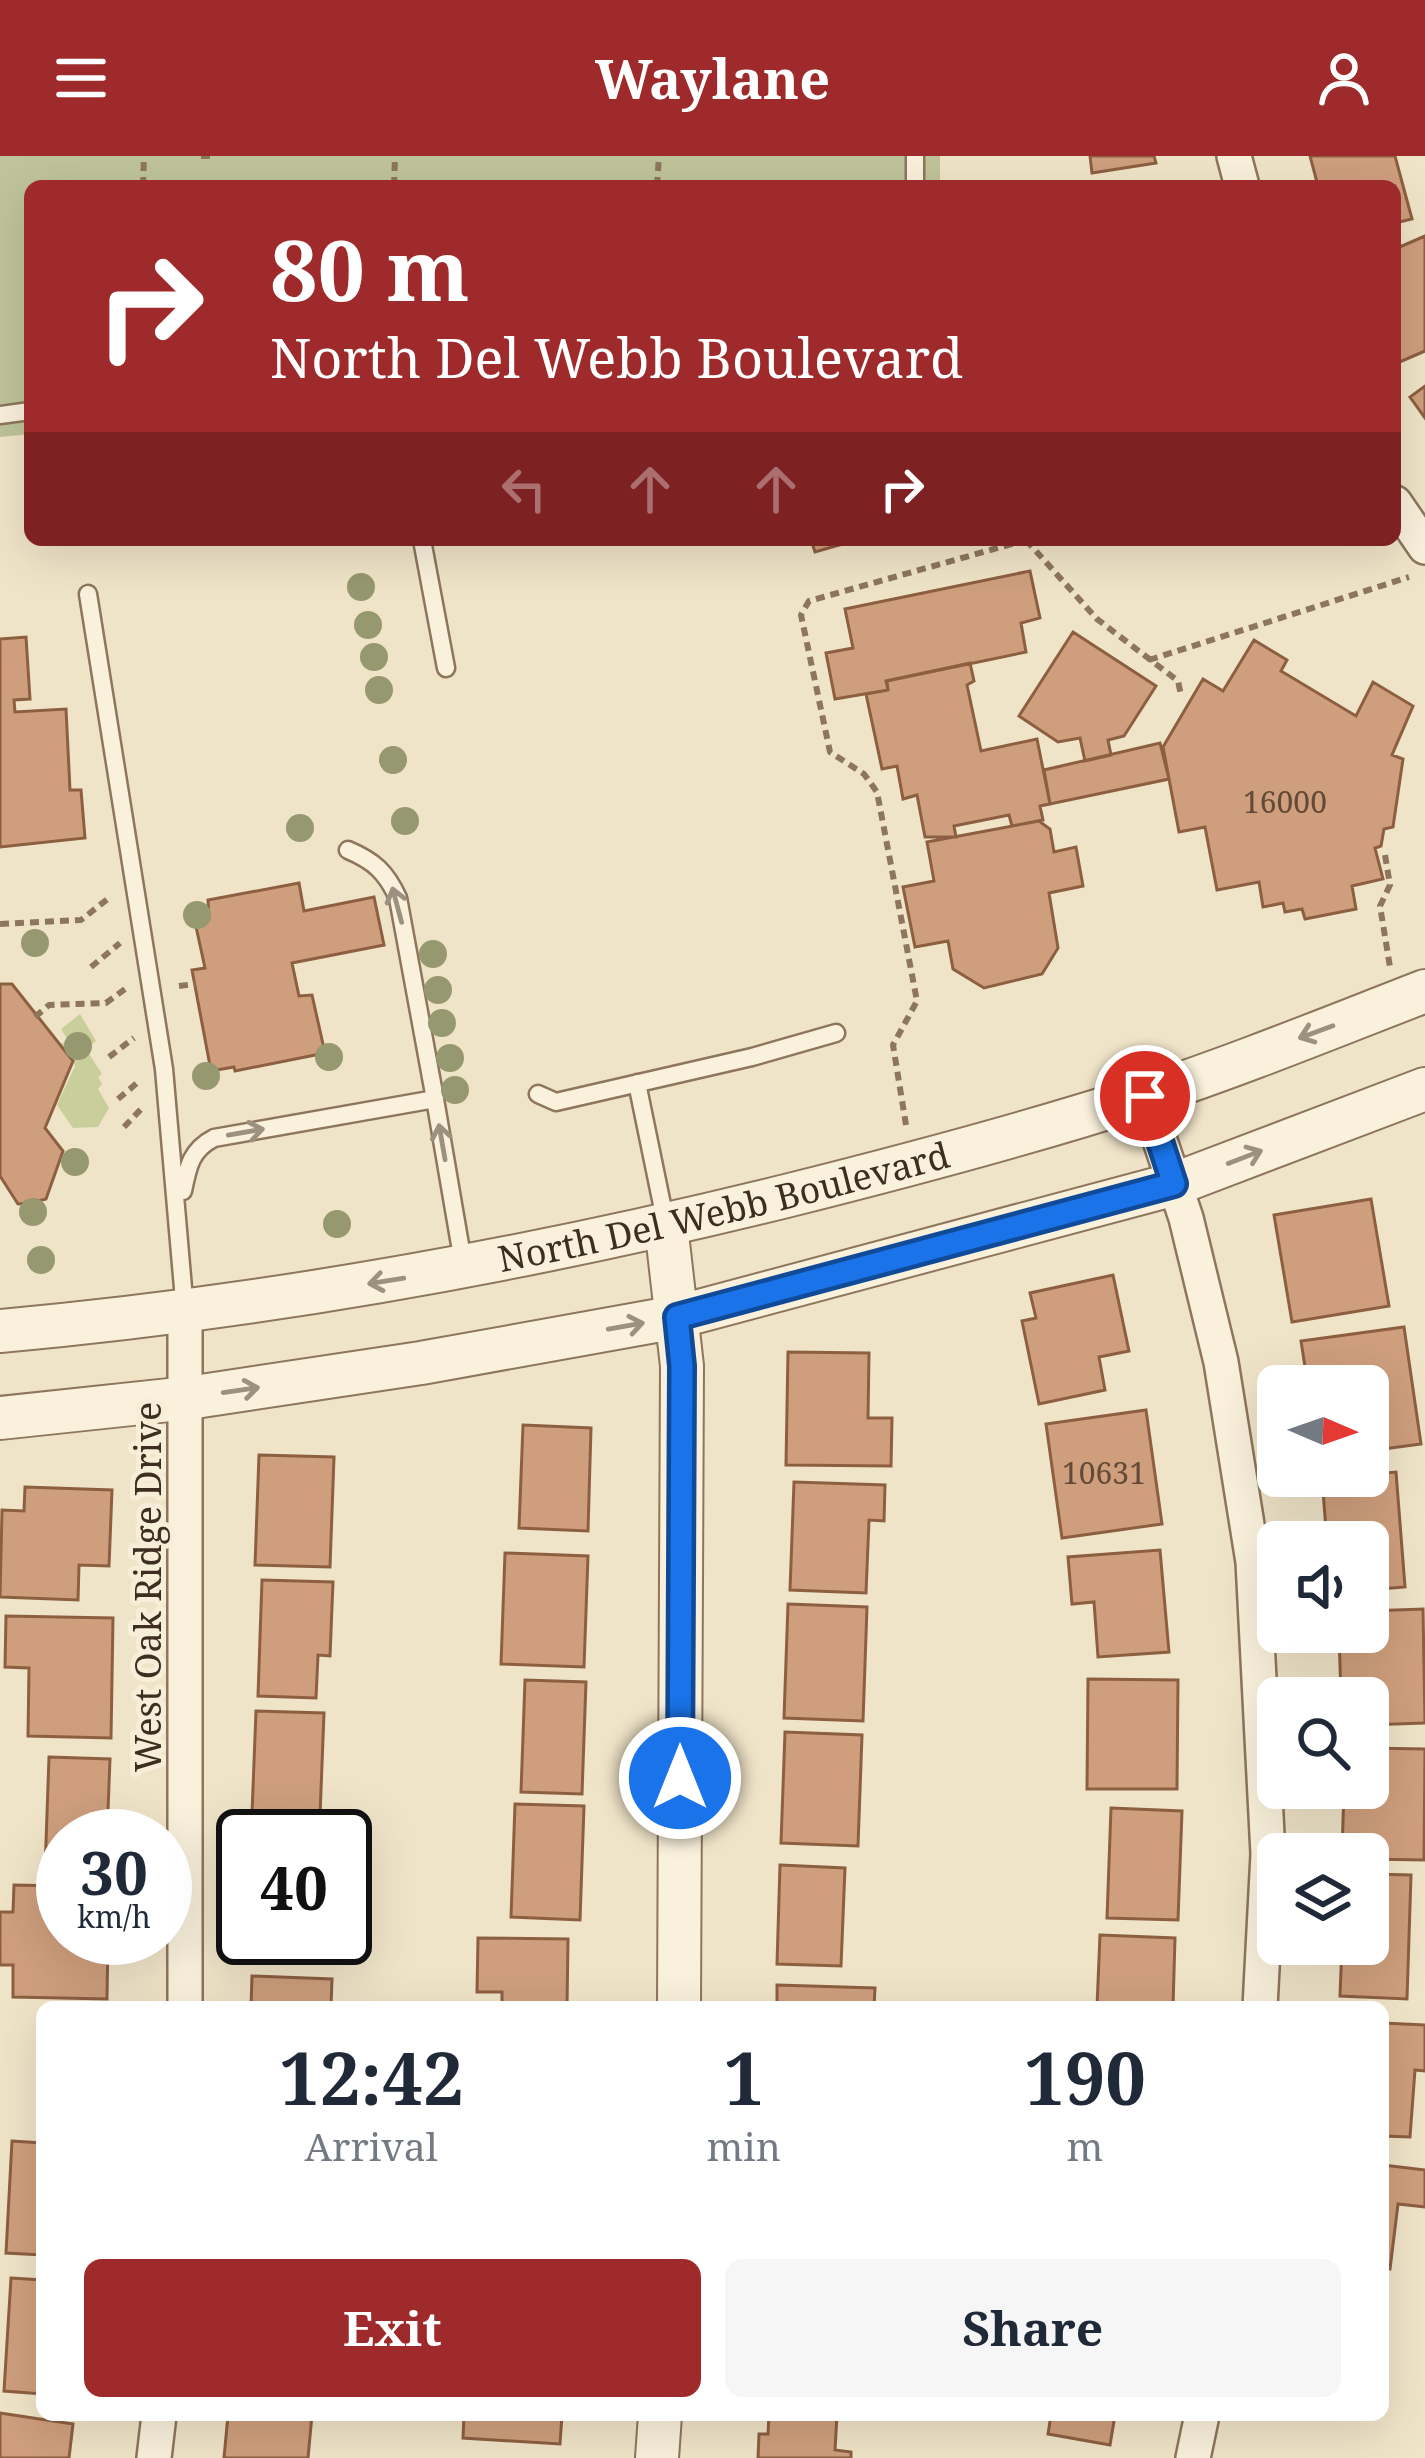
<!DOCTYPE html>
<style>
body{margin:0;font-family:"Noto Serif",serif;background:#f6f6f7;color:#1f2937;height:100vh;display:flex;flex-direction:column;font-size:45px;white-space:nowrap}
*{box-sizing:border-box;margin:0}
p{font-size:39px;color:#747a83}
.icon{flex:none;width:66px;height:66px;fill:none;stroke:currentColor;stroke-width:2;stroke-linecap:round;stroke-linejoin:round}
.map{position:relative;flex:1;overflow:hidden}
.side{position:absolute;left:36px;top:1845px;width:1353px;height:420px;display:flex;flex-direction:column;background:#fff;border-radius:18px;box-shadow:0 12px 48px #0002}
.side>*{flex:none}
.hud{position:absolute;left:24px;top:24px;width:1377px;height:366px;border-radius:18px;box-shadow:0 12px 48px #0002;background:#9e2a2b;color:#fff;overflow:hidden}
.needle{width:78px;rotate:92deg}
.buttons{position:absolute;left:1257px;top:1209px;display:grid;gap:24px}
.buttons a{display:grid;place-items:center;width:132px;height:132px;border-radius:18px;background:#fff;box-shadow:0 12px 48px #0002;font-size:60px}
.speed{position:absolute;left:36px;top:1653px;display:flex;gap:24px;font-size:60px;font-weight:700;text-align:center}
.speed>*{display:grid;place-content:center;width:156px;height:156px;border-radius:50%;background:#fff;box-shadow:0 12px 48px #0002;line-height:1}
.speed small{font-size:30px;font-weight:400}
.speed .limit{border:6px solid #111;border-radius:18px;background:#fff;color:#111}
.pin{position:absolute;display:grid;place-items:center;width:102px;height:102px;color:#fff;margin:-51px;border:6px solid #fff;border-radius:50%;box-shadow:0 3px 12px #0007}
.me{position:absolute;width:132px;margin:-66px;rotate:0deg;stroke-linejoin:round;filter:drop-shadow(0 0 9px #0008)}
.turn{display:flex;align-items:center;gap:42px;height:252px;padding:0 48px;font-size:54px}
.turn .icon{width:156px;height:156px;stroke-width:2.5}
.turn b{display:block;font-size:84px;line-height:102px}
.lanes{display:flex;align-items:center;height:114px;padding:0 48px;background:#0003;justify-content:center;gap:60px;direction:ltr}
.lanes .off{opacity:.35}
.eta{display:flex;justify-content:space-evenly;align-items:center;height:204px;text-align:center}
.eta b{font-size:72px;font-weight:700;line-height:84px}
.cta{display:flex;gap:24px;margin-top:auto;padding:24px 48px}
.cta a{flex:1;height:138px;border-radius:18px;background:#9e2a2b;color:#fff;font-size:48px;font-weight:700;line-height:138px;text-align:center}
.cta a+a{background:#f6f6f7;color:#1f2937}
header{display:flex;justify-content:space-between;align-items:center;height:156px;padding:0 48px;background:#9e2a2b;color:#fff;font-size:54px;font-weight:700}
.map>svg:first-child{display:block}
</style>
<header><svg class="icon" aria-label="menu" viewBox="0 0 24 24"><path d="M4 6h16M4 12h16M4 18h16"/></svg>Waylane<svg class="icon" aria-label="person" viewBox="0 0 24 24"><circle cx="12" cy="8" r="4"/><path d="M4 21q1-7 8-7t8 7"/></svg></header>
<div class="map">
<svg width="1425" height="2302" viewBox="0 0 1425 2302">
<rect width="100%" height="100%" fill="#f0e4c8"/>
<!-- green -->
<path fill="#c9cf9b" d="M80,858L96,885L86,893L102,918L98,921L102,928L98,933L109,952L98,971L73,972L57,949L75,910L61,889L67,883L61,873Z"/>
<!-- cemetery -->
<path fill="#bfc49a" d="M0,0H940V30H30V278L0,281Z"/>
<!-- building -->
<path fill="#cf9f7d" stroke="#8d5f41" stroke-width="3" d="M1090,0H1154L1156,7L1092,17Z
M1310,0H1395L1412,63L1395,67V30H1318Z
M1425,80V195L1395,208V93Z
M1425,230V262L1410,241Z
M811,384H857L815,396Z
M1030,415L1040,462L1021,467L1026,496L887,525L888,534L835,543L826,497L853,492L845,453Z
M1073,476L1156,530L1124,580L1108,584L1111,599L1085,605L1080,582L1058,586L1019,560Z
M26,481L30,543L14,544L15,556L66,553L70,634H81L85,682L0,691V483Z
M1254,484L1287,504L1281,515L1356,560L1373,526L1413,550L1392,599L1403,603L1393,671L1384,673L1381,690L1375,692L1383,723L1352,730L1356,753L1305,763L1302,753L1285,756L1283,747L1263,751L1259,726L1217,734L1205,671L1179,676L1163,591L1203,523L1223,535Z
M970,507L974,525L967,529L981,595L1037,583L1050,648L1040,650L1043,664L1012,670L1009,659L954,670L956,681H925L917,639L903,643L897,610L882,613L866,538L888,534L886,525Z
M1160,587L1169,623L1050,648L1044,614Z
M1039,665L1050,673L1054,696L1076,691L1083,730L1049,737L1058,792L1042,818L984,832L953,813L948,785L915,791L903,731L934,725L927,686Z
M299,727L304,755L374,741L384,789L292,807L299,840L312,839L325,897L235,915L234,911L211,915L192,814L205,812L195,766L209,763L208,744Z
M0,828H12L73,905L45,972L63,995L46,1043L31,1047L18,1048L0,1020Z
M1371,1043L1389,1150L1292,1166L1274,1059Z
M1113,1119L1129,1195L1099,1201L1105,1234L1039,1248L1022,1165L1036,1162L1030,1137Z
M1404,1171L1421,1288L1368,1295V1230H1308L1301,1185Z
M788,1196L869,1197L868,1262H892L891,1310L786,1309Z
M1146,1254L1162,1368L1062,1382L1046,1268Z
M523,1269L591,1272L588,1375L519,1372Z
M259,1299L334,1301L330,1411L255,1409Z
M1396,1316L1405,1431L1368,1434V1386H1327L1322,1322Z
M794,1326L885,1329L884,1365L869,1364L866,1437L790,1434Z
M25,1331L112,1334L109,1410L79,1409L78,1444L0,1441L2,1354L24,1355Z
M1160,1394L1169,1496L1098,1501L1094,1446L1072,1448L1068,1401Z
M505,1397L588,1400L584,1511L501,1508Z
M262,1424L333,1426L330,1500L318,1499L316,1542L258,1540Z
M788,1448L867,1451L863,1565L784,1562Z
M1423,1453L1425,1567L1368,1569V1542H1341L1339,1476H1368V1455Z
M6,1460L113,1462L111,1582L28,1580L29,1512L5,1511Z
M1088,1523L1178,1524L1177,1633H1087Z
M525,1524L586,1526L582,1638L521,1636Z
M256,1555L324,1557L320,1660L252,1658Z
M785,1576L862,1579L858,1690L781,1687Z
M1368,1592L1425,1593L1424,1704L1368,1703V1698H1342L1344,1632H1368Z
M49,1601L110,1603L107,1680H63V1716L45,1715Z
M515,1648L584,1650L580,1764L511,1761Z
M1111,1652L1182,1655L1178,1764L1107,1762Z
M345,1686H348L345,1778Z
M780,1709L845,1712L841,1810L777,1808Z
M1368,1718L1411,1719L1407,1843L1340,1840L1342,1788H1368Z
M14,1729L63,1730V1782H108L107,1843L13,1841V1809H0V1756H13Z
M1100,1779L1175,1782L1173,1851H1097Z
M249,1782H345L344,1804L249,1801Z
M478,1782L568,1783L567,1851H502V1836H477Z
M252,1820L332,1823L331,1851H251Z
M777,1829L875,1832L874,1851H777Z
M1383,1867L1425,1869V1915L1415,1914L1410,1981L1383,1980Z
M12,1985L42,1987V2099L6,2097Z
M1383,2009L1425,2014V2051L1398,2048L1390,2113L1383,2112Z
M11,2122L42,2124V2238L4,2235Z
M0,2257L73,2268L69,2302H0Z
M228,2259H312L308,2302H224Z
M464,2259H562L560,2288L463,2282Z
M769,2259H837L835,2294L851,2296V2302H758L759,2278H768Z
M1051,2259H1115L1110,2289L1048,2278Z"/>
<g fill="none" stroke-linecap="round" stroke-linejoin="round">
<defs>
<path id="service" d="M915,30V0
M0,259L30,255
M422,384L446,512
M88,438L164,913L185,1155
M637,927L666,1068
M538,938L556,946L752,901L836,877
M435,943L464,1112
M183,1035C188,1010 191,994 214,982L435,943L398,742C386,716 374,705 348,694"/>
<path id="minor" d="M1234,0L1242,30
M1395,347L1425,391
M1145,940L1186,1062L1221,1206L1253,1406L1268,1698L1260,1851
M185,1851V1156
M154,2302L159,2259
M1193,2302L1202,2259"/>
<g id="tertiary">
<path d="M666,1069L682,1210L679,1851"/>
<path id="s1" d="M0,1175C266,1151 527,1104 786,1040C906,1010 1027,978 1145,940C1239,909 1332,871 1425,835"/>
<path d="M0,1262L188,1242L421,1207L677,1161L1175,1028L1425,933"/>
<path d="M657,2302L660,2259"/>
</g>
</defs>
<!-- service casing -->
<use href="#service" stroke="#8d765c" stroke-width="21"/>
<!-- minor casing -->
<use href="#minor" stroke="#8d765c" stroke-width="38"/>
<!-- tertiary casing -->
<use href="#tertiary" stroke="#8d765c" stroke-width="46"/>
<!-- path -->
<path stroke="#8d765c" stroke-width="6" stroke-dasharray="9 6" stroke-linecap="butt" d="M201,0H211
M143,30L144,0
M394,30L395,0
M657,30L659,0
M1026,384L1097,463L1178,525L1181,539
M1149,504L1409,421
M1385,699L1390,729L1380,750L1390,811
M0,768L81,764L109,742
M91,811L120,787
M179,830L195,828
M35,861L49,849L106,847L125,833
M109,901L134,882
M118,943L137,927
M906,969L893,889L917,845L877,636L864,618L830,596L801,459L809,445L1026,384
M124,971L143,951"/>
<!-- service -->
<use href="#service" stroke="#faf1dc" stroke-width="16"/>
<!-- minor -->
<use href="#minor" stroke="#faf1dc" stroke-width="33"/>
<!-- tertiary -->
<use href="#tertiary" stroke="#faf1dc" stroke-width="42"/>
</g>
<!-- trees -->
<g fill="#96986f">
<circle cx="361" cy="431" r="14"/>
<circle cx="368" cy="469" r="14"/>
<circle cx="374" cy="501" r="14"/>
<circle cx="379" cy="534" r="14"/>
<circle cx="393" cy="604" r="14"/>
<circle cx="405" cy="665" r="14"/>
<circle cx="300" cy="672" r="14"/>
<circle cx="197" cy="759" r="14"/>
<circle cx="35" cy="787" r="14"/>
<circle cx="433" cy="798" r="14"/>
<circle cx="438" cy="834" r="14"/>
<circle cx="442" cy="867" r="14"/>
<circle cx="78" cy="890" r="14"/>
<circle cx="329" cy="901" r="14"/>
<circle cx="450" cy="902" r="14"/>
<circle cx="206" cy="920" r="14"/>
<circle cx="455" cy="934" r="14"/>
<circle cx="75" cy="1006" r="14"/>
<circle cx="33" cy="1056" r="14"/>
<circle cx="337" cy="1068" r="14"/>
<circle cx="41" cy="1104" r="14"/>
</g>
<!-- one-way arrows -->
<defs><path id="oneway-shaft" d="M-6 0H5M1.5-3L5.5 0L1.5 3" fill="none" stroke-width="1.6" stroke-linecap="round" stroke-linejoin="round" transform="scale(3)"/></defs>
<g stroke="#9c907e">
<use href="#oneway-shaft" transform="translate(397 749) rotate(-105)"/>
<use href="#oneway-shaft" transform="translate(1316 876) rotate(160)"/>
<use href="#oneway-shaft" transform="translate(246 976) rotate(-10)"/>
<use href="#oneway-shaft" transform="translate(442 986) rotate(-100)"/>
<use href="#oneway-shaft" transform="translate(1245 1001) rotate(-21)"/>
<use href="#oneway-shaft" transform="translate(386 1125) rotate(171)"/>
<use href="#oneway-shaft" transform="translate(626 1170) rotate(-10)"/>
<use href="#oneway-shaft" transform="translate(241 1234) rotate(-8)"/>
</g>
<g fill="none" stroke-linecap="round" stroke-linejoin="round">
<defs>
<path id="route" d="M680,1622L682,1210L677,1161L1174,1028L1145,940"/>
</defs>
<!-- route casing -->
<use href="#route" stroke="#114b97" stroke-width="30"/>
<!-- route -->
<use href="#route" stroke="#1a73e8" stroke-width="21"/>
</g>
<g text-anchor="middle" stroke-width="10" stroke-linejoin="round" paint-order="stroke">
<!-- number labels -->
<g font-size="30" fill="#624a37">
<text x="1285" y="657">16000</text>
<text x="1104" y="1328">10631</text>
</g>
<!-- street labels -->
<g font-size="36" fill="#3d2e20" stroke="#f7eed8">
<text dy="13" stroke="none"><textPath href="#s1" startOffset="735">North Del Webb Boulevard</textPath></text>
<text transform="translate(148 1431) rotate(-90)" y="13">West Oak Ridge Drive</text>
</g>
</g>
</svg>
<div class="buttons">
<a><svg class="needle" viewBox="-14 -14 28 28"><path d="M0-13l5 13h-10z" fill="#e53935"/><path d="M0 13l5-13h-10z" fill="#747a83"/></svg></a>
<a><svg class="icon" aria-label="sound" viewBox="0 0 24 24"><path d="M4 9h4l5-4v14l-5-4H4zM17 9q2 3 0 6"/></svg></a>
<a><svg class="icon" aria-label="search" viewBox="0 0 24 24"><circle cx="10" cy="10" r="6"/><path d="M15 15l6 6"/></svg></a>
<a><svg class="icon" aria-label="layers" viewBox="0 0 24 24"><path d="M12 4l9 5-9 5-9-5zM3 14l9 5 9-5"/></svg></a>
</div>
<div class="speed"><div>30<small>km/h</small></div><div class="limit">40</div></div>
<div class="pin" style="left:1145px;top:940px;background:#d93025"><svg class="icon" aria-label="arrive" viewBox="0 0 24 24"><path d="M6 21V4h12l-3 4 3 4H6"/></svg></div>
<svg class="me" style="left:680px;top:1622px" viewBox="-20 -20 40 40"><circle r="17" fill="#1a73e8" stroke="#fff" stroke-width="3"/><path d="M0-11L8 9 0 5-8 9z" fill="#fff"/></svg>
<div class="hud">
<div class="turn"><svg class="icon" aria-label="right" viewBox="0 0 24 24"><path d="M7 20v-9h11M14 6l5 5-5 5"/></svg><div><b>80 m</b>North Del Webb Boulevard</div></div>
<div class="lanes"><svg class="icon off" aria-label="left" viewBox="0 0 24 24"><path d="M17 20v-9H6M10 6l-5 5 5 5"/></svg><svg class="icon off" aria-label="ahead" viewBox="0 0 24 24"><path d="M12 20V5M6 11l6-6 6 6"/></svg><svg class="icon off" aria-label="ahead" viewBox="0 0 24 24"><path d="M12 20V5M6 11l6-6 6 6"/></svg><svg class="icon" aria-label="right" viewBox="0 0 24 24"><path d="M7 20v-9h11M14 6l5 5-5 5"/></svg></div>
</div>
<section class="side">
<div class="eta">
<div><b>12:42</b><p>Arrival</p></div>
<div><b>1</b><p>min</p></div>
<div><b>190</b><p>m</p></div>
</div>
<div class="cta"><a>Exit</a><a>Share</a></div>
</section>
</div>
